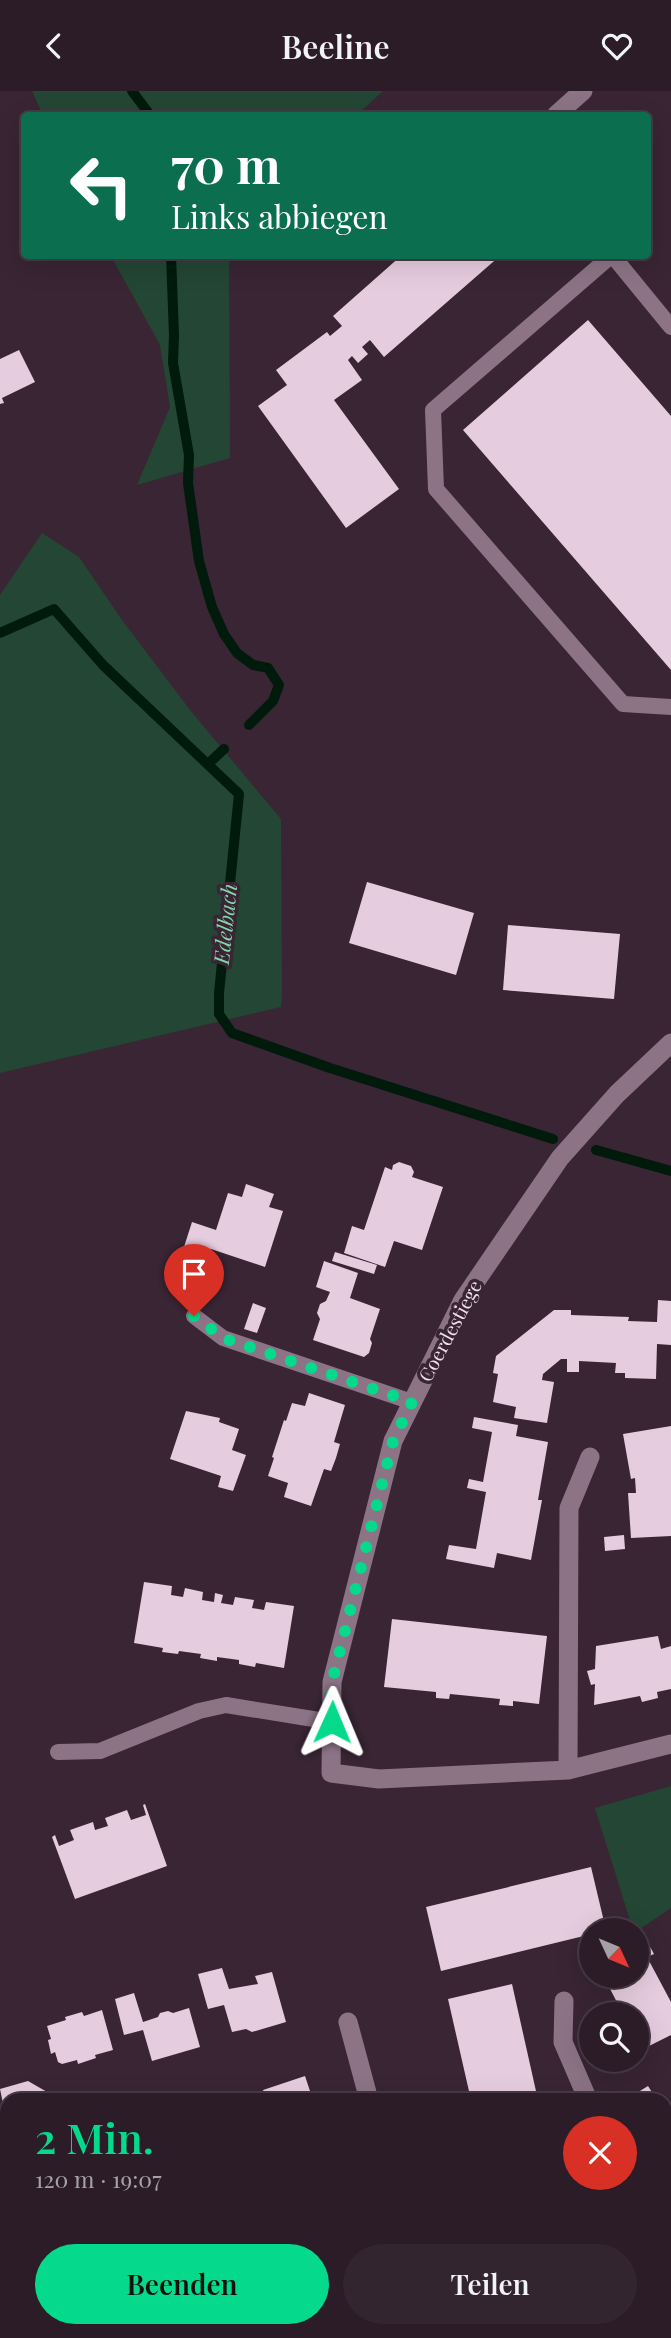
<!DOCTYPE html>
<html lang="de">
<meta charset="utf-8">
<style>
body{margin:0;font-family:"Playfair Display",serif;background:#33252f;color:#f1f3f6;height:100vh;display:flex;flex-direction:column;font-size:26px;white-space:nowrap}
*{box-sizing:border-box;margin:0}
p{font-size:23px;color:#a6a1a7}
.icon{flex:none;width:38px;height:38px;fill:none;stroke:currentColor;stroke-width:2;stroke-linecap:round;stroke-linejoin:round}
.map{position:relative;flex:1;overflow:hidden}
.details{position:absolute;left:0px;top:2002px;width:672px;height:245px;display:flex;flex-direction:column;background:#2b1c27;border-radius:21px 21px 0 0;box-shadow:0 7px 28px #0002,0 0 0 2px #473a44}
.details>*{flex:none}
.top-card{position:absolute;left:21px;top:21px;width:630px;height:147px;border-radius:7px;box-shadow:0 7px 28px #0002,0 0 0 2px #473a44;background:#0b6e4f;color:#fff;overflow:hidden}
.needle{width:46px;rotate:134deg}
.buttons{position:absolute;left:579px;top:1827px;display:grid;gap:14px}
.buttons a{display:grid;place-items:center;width:70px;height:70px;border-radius:50%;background:#2b1c27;box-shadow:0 7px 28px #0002,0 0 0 2px #473a44;font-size:35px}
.pin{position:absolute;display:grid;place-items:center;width:60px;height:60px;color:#fff;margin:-72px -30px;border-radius:50% 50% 50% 0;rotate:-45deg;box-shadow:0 0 7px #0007}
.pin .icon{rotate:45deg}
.me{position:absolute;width:77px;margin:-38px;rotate:1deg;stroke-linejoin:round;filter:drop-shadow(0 0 5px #0008)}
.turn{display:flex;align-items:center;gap:24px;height:147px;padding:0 35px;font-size:32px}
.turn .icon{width:91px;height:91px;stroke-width:2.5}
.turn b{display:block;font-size:49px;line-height:60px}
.round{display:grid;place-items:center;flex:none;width:74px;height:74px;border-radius:37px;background:#33252f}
.headline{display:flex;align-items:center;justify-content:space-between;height:119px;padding:0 35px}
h1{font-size:42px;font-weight:600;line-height:52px;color:#05d98b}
.action{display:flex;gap:14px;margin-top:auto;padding:14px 35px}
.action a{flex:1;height:80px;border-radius:42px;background:#05d98b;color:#111;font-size:28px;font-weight:600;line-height:80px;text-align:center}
.action a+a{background:#33252f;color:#f1f3f6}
header{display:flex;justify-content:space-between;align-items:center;height:91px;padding:0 35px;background:#2b1c27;font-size:32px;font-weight:600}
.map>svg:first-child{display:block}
</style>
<header><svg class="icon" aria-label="back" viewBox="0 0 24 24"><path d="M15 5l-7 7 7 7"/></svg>Beeline<svg class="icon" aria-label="heart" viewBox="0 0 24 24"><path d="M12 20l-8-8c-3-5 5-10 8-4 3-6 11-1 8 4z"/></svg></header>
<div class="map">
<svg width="671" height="2247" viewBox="0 0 671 2247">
<rect width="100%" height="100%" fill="#392534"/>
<!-- green -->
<path fill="#244634" d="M32,0H383L357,24H43Z
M111,165H229L230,367L137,394L170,316L160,254Z
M42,442L79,466L122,529L190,619L281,728L282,901L281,916L0,982V504Z
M671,1695V1817L637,1840L633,1839L595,1717Z"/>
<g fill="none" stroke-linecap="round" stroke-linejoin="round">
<!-- stream -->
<path stroke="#001a0c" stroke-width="10" d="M132,0L150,24
M171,164L174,244L173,272L189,364L188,392L199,470L212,516L224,543L237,562L253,574L268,577L279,594L273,610L249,634
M0,542L54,518L103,574L239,703L219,902V923L232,942L330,977L553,1048
M208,673L224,658
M596,1059L671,1080"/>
</g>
<!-- building -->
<path fill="#e6ccdf" d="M402,164H501L384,266L370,249L362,256L368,263L358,272L352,265L348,269L362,289L334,309L399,398L346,437L258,315L287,294L276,279L327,241L330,245L342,235L333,225Z
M588,229L671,325V579L463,339Z
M19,259L35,291L2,307L4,312L0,313V268Z
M367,791L474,822L456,884L349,852Z
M508,834L620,843L614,908L503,899Z
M399,1071L411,1075L414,1081L412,1086L443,1096L422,1159L394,1150L385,1176L344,1162L352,1135L364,1139L385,1076L392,1079L393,1074Z
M246,1093L274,1103L269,1116L283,1120L265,1176L211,1158L208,1167L183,1159L192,1131L216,1139L228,1102L242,1106Z
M335,1161L377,1174L374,1183L332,1170Z
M324,1170L358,1182L350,1207L380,1218L370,1248L372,1252L369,1262L364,1266L313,1249L320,1228L317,1222L320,1213L326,1210L330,1201L316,1196Z
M658,1209L671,1210V1254L657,1253L656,1288L625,1287V1282H615L616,1272L579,1270V1281H567V1268H561L543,1283L542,1289L554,1291L547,1332L514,1327L516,1316L493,1311L498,1283L493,1282L496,1265L554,1219H571V1224L629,1226L628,1230L657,1231Z
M253,1212L266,1217L257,1242L244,1238Z
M309,1302L345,1314L334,1351L340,1353L336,1367L331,1380L324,1378L311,1415L284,1406L288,1392L268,1385L274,1367L272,1366L284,1329L286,1330L292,1312L305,1315Z
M186,1320L220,1327L219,1331L239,1338L232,1359L246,1364L233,1400L218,1396L221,1385L170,1368Z
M474,1326L518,1334L516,1345L548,1351L538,1409H542L531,1469L497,1462L494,1477L446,1468L449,1454L476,1458L486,1401L467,1397L469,1388L483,1391L492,1341L472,1337Z
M671,1335V1445L631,1447L628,1402H636L635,1387L631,1388L623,1343Z
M624,1444L625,1458L605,1460L604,1446Z
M144,1491L172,1495L171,1504L183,1506L185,1497L203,1501L202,1509L214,1511L215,1502L223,1504L221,1512L233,1514L235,1506L254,1509L252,1517L264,1519L266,1511L294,1515L284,1577L256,1572L255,1576L239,1573V1569L217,1566V1570L200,1567L201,1563L179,1560L178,1563L162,1561L163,1557L134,1552Z
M392,1528L547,1545L539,1613L513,1610V1615L499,1614L500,1608L450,1603L449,1608L436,1607V1601L384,1596Z
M658,1545L661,1558L671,1555V1598L657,1601L658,1607L642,1611L640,1605L594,1614L595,1593L591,1594L587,1580L595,1578L596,1555Z
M145,1713L167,1775L75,1808L52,1746L55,1744L59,1755L74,1749L70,1739L93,1731L95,1739L108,1735L105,1727L127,1719L131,1729L146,1724L143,1714Z
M591,1776L606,1839H592V1843L441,1880L426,1816Z
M641,1839L654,1863L647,1866L671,1911V1944L641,1959L637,1951V1923H623L605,1888L611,1885H637V1841Z
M222,1877L229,1898L258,1893L255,1885L272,1881L286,1931L252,1941L246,1938L232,1941L224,1914L208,1918L198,1883Z
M512,1893L538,2009H471L448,1908Z
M134,1902L143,1931L158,1926L160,1922L168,1920L173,1922L189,1917L200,1956L152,1970L143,1939L124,1944L115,1908Z
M102,1919L113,1959L95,1964L96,1967L78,1973L77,1969L62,1973L58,1971L55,1961L51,1963L48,1949L51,1948L47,1935L66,1929L65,1926L82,1921L84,1925Z
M305,1985L313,2009H252L265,2004L263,1999Z
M28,1990L61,2009H7L6,2027L0,1998Z
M648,1995L657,2009H638L635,2003Z
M671,2044V2113L665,2101V2047Z
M139,2240H285L288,2247H142Z"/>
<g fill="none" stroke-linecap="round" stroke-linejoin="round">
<!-- service -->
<path stroke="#8c7486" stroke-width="16" d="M612,164L433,319L436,398L623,613L671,616
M612,164L671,236
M194,1225L223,1247L412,1311
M58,1661L100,1660L199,1620L226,1614L332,1631
M359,2240L361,2247
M376,2247L395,2240"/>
<!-- minor -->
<path stroke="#8c7486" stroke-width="19" d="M556,24L583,0
M671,952L617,1003L560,1067L463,1209L393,1350L332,1591L331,1682L379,1688L568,1679L671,1653
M568,1679L569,1417L590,1366
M564,1910L563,1951L588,2009
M348,1931L369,2009
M665,2164L670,2174
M467,2240L470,2247
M530,2247L543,2240"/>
</g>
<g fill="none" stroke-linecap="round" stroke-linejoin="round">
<!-- route -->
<path stroke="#05d98b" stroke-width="12" stroke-dasharray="0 21.6" d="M194,1225L223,1247L412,1311L393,1350L332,1591V1631"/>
</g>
<g text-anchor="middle" stroke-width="7" stroke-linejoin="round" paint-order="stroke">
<!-- street labels -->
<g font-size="19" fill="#ede0e9" stroke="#392534">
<text transform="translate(450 1240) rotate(-62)" y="7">Coerdestiege</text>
</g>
<!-- water labels -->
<g font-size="21" font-style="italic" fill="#84d7a9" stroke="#392534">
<text transform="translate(226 833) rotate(-84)" y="7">Edelbach</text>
</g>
</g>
</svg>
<div class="buttons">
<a><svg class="needle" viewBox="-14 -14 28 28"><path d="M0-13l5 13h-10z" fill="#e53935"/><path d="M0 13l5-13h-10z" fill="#a6a1a7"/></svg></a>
<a><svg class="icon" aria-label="search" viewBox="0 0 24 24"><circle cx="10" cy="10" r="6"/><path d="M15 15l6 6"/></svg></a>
</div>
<div class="pin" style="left:194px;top:1225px;background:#d93025"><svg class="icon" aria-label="arrive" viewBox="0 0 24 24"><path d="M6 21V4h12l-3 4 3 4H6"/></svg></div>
<svg class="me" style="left:332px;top:1631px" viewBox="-20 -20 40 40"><path d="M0-17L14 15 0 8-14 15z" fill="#05d98b" stroke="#fff" stroke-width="4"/></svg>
<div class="top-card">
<div class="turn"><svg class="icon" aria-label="left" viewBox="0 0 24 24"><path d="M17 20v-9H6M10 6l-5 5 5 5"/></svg><div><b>70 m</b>Links abbiegen</div></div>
</div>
<section class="details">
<div class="headline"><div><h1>2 Min.</h1><p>120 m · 19:07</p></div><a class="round" style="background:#d93025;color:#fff"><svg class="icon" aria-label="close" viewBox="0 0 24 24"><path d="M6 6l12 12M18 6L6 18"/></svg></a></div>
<div class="action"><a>Beenden</a><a>Teilen</a></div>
</section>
</div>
